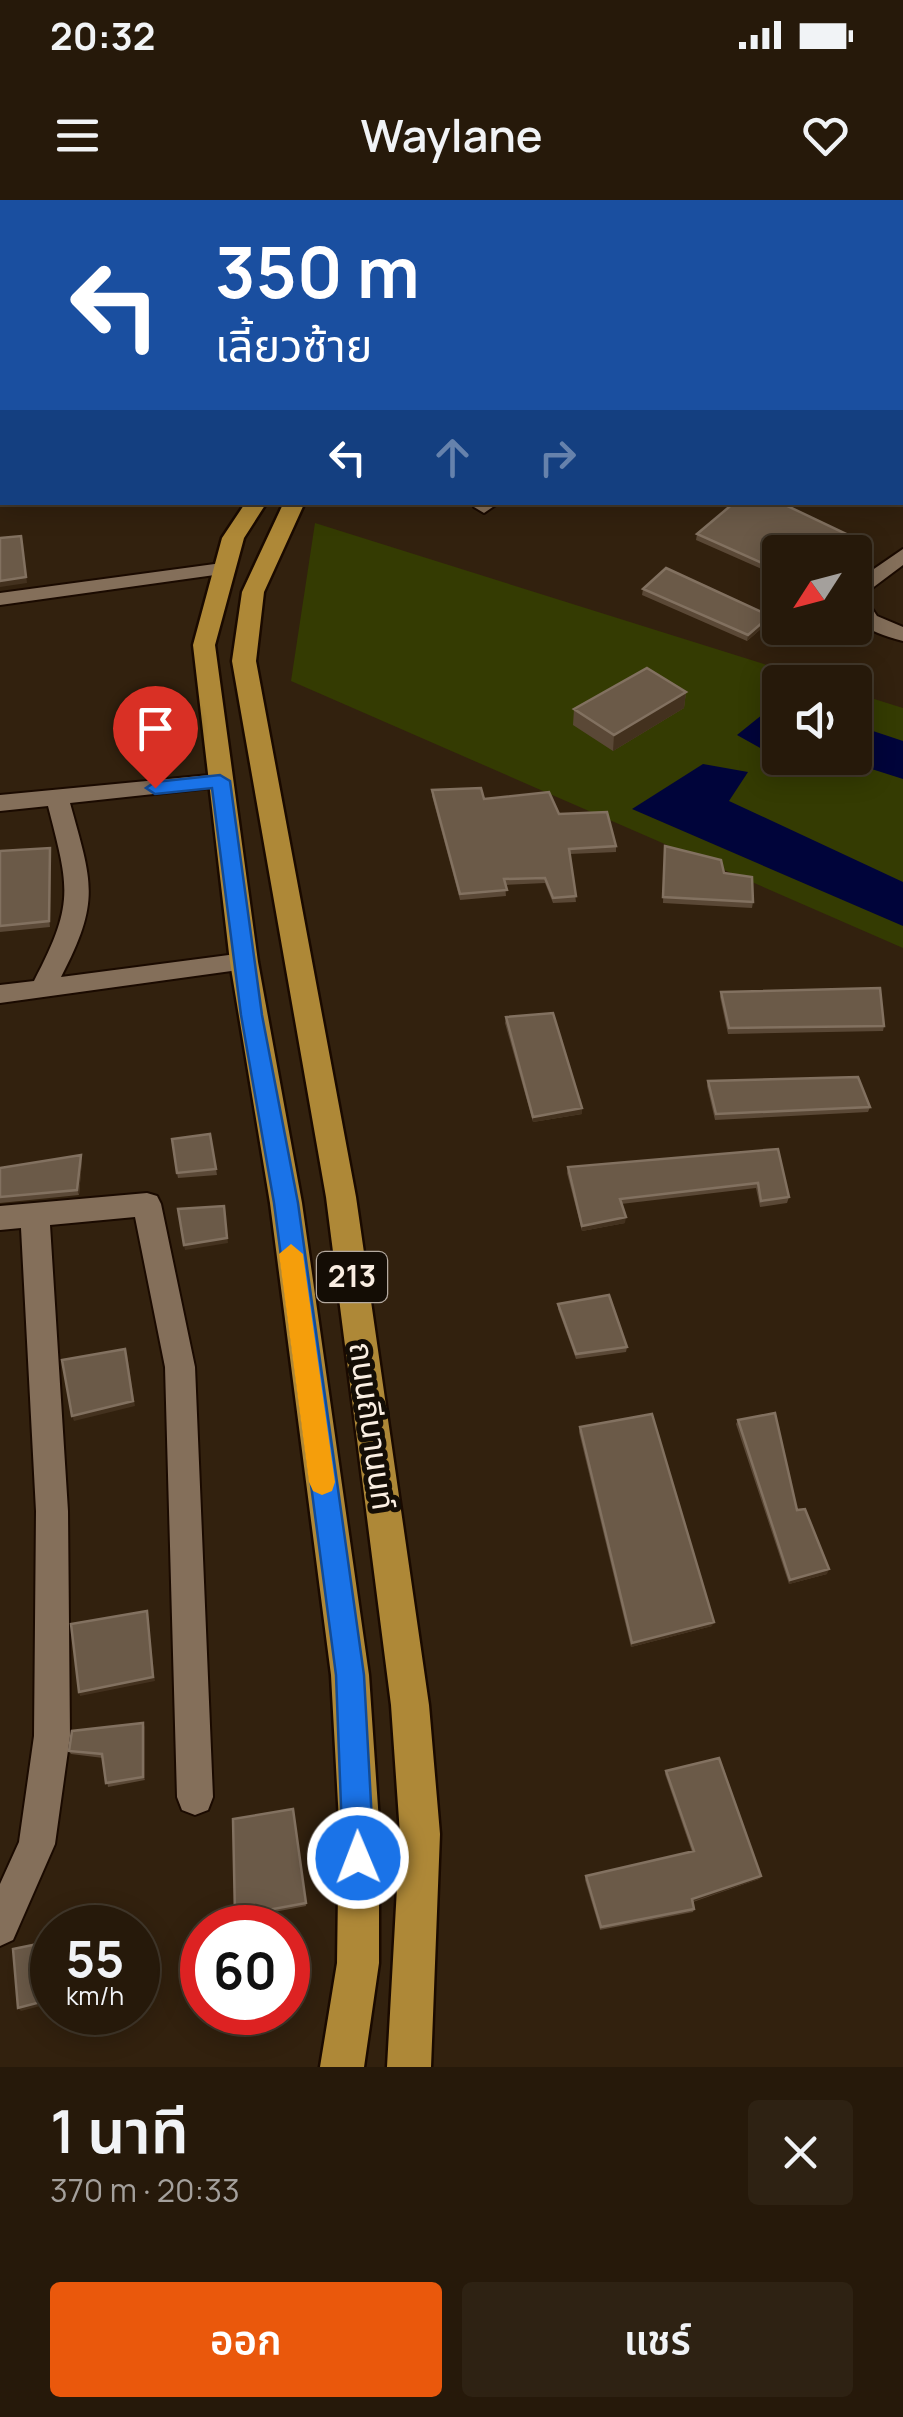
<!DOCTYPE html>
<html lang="th">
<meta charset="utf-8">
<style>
body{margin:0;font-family:Manrope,"Noto Sans Thai",sans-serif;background:#2e2213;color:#f1f3f6;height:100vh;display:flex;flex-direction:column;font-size:38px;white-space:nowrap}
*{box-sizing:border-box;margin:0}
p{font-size:32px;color:#a4a09c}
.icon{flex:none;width:55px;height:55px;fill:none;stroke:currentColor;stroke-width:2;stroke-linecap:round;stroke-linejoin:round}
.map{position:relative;height:1867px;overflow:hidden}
.side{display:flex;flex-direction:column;background:#26190a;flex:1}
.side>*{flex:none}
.banner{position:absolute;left:0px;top:0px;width:905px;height:305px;box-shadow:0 5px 25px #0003,0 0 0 2px #42382b;background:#1a4fa0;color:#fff;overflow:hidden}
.needle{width:65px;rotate:234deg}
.buttons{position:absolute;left:762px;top:335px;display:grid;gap:20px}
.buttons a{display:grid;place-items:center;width:110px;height:110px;border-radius:10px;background:#26190a;box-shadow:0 5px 25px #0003,0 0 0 2px #42382b;font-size:50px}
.speed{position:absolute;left:30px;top:1705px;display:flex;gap:20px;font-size:50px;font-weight:700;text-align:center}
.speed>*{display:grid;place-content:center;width:130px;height:130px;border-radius:50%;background:#26190a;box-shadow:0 5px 25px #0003,0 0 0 2px #42382b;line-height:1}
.speed small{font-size:25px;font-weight:400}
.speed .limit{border:15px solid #d22;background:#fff;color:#111}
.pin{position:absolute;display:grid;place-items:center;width:85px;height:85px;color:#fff;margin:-102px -42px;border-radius:50% 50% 50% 0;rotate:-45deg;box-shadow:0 0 10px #0007}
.pin .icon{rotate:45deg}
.me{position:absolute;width:110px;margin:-55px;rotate:359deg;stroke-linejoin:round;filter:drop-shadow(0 0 8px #0008)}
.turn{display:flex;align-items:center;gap:35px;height:210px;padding:0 50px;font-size:45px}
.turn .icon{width:130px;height:130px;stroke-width:2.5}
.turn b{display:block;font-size:70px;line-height:85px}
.lanes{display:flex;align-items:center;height:95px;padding:0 50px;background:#0003;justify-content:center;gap:50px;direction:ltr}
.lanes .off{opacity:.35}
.round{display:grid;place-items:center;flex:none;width:105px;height:105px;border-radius:10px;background:#2e2213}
.head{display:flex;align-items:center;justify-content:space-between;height:170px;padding:0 50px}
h1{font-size:60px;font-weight:600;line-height:75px}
.action{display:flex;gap:20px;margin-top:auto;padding:20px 50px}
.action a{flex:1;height:115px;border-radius:10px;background:#ea580c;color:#fff;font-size:40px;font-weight:600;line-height:115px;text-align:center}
.action a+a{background:#2e2213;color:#f1f3f6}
.status{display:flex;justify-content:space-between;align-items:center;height:70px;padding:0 50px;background:#26190a;direction:ltr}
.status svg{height:28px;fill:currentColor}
header{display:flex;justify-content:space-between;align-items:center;height:130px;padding:0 50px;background:#26190a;font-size:45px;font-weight:600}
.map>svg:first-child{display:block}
</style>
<div class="status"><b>20:32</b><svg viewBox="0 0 49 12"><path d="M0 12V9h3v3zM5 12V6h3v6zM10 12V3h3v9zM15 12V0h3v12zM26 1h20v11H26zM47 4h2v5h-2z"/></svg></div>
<header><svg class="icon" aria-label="menu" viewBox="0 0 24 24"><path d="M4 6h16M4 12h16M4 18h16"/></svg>Waylane<svg class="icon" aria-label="heart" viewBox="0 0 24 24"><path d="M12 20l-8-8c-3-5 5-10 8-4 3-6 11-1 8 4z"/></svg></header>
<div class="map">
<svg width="903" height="1867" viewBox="0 0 903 1867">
<rect width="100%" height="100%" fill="#32210e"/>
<!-- green -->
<path fill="#343b02" d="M315,323L821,482H780V558H855V493L903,508V748L291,481Z"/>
<!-- water -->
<path fill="#00043a" d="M773,506L780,507V546L762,549L737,535Z
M855,525L903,541V579L837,558H855Z
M703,564L748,572L729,601L903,682V726L632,609Z"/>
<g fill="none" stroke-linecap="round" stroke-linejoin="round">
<defs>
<path id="minor" d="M902,133H903V144H902Z
M902,233H903V243H902Z
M478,302H500L484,313L474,307Z
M903,349V365L863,395L877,416L903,427V441C862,430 855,424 855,382Z
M222,363L232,369L229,373L0,405V393Z
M220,574L231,581L228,586L70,603C92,683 101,700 61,777L244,753L253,756L257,762L253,768L0,803V785L34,781C75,703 69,688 48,606L0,611V595Z
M147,993L157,996L161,1004L195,1167L213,1597L208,1610L195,1615L182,1610L177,1597L165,1167L135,1017L50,1025L68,1311L70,1536L55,1644L13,1740L0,1746V1684L19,1642L34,1536L36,1311L21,1028L0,1030V1006Z"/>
<path id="tertiary" d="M286,0H302V2H286Z"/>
<path id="primary" d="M246,302H267L244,338L215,445L258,762L302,1003L369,1475L379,1622V1763L364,1867H320L337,1763L339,1622L331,1475L270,1003L230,762L193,445L222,338Z
M284,302H305L264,392L256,461L356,997L429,1505L440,1634L431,1867H387L400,1634L391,1505L326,997L232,461L242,392Z"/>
</defs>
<!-- minor casing -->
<use href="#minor" stroke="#1a0a00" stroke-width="4"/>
<!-- tertiary casing -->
<use href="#tertiary" stroke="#1a0a00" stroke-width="5"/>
<!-- primary casing -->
<use href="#primary" stroke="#1a0a00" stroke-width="5"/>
<!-- minor -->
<use href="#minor" fill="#846f5a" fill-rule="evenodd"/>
<!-- tertiary -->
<use href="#tertiary" fill="#846f5a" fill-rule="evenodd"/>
<!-- primary -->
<use href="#primary" fill="#ae8837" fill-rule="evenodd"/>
</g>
<!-- wall -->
<path fill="#5a4836" d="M697,334L859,340L858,346L850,352H780V377L696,340Z
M643,389L770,416L769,422L747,441L642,395Z
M686,492L684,508L613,551L573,525L574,509Z
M432,590L559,614L616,646V652L570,654L576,702L553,703L545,683L505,685L506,696L460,700L432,596Z
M665,646L724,673L753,702L752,708L663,703Z
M0,651L51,653L50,727L0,732Z
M721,792L884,826L883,831L728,834L720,797Z
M506,817L582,908V914L533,922L505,823Z
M708,881L870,907L868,912L715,920L707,886Z
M210,934L217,975L178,978L177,973Z
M778,949L789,997L787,1003L760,1007L756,988L621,1004L625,1023L582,1031L567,973L568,967Z
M81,955L82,960L79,995L0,1003V968Z
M558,1104L627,1147L626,1152L576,1159L558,1109Z
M738,1220L797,1310L827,1374L789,1384L736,1224Z
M580,1227L712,1426L631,1447L579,1232Z
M145,1527V1580L108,1587L103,1558L71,1554L69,1551Z
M666,1571L761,1676L759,1679L693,1702L694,1709L693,1712L600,1730L585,1680L586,1676L692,1652L665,1574Z
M293,1609L306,1706L236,1719L235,1716Z"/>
<!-- shaded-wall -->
<path fill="#43311e" d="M859,340L858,346L850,352H844Z
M22,341L27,383L0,387V381Z
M770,416L769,422L747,441L748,435Z
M686,492L684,508L613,551L614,535Z
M50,648L51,653L50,727L49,721Z
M582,908V914L533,922V917Z
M81,955L82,960L79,995L77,990Z
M224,1006L228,1043L185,1050L184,1045Z
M626,1017L625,1023L582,1031V1026Z
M127,1154L135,1206L74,1221L72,1216Z
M829,1369L827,1374L789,1384L790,1380Z
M147,1411L155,1481L80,1496L79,1492Z
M714,1422L712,1426L631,1447L632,1443Z
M143,1523L145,1527V1580L143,1577Z
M761,1676L759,1679L691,1702L692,1699Z
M52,1799V1803L21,1811L18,1808Z"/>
<!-- building -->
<path fill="#6b5a48" stroke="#827160" stroke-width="2.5" d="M492,0H507L512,2H484Z
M649,0H697L692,2H644Z
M828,0H903V14L902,2H833Z
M735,302H779L859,340L844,352L819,351L818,352H780V371L697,334Z
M21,336L26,377L0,381V338Z
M666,368L770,416L748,435L643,389Z
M647,468L686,492L614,535L574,509Z
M481,588L484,599L549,592L559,614L607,612L616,646L569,649L576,696L553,698L545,678L504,679L507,690L460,694L432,590Z
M665,646L721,660L724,673L752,677L753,702L663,697Z
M50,648L49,721L0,726V651Z
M880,788L884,826L729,828L721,792Z
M553,813L582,908L533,917L506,817Z
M858,877L870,907L716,914L708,881Z
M210,934L216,969L177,973L172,939Z
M778,949L789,997L761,1001L758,983L620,999L626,1017L582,1026L568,967Z
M81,955L77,990L0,997V968Z
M224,1006L227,1038L184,1045L178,1009Z
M609,1095L627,1147L576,1154L558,1104Z
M125,1149L133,1201L72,1216L62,1160Z
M775,1213L797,1310L805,1309L829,1369L790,1380L738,1220Z
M652,1214L714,1422L632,1443L580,1227Z
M147,1411L153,1477L79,1492L71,1424Z
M143,1523V1577L106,1583L102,1554L69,1551L72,1531Z
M719,1558L761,1676L692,1699L694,1709L601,1727L586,1676L694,1651L666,1571Z
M293,1609L306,1703L235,1716L233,1619Z
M52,1741V1799L18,1808L13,1749Z"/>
<!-- route -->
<path fill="#1a73e8" stroke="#114b97" stroke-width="2.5" d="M220,575L230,581L262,815L298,1003L364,1475L374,1658L369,1669L358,1673L348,1669L343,1658L336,1475L274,1003L241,815L212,588L155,594L146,588L155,582Z"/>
<!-- slow -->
<path fill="#f59e0b" d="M291,1044L303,1054L335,1282L332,1291L322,1295L313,1291L309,1282L279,1054Z"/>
<g text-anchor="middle" stroke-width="10" stroke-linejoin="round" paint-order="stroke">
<!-- shield labels -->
<rect fill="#140d05" stroke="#b5aaa0" stroke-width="2.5" x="317" y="1052" width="70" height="50" rx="8"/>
<g font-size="30" font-weight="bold" fill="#faeee2">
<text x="352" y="1087">213</text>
</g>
<!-- street labels -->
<g font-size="32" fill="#faeee2" stroke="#140d05">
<text transform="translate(372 1226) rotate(82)" y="11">ถนนถีนานนท์</text>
</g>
</g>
</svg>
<div class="buttons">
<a><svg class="needle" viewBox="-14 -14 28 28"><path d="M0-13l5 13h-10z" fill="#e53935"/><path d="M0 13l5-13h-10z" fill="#a4a09c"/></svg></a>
<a><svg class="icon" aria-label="sound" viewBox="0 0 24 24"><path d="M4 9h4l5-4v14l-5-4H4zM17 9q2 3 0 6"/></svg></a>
</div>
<div class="speed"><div>55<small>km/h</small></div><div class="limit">60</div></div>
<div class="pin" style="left:155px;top:588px;background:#d93025"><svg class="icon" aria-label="arrive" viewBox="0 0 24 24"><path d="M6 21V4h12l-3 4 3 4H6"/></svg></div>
<svg class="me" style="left:358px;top:1658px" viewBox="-20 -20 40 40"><circle r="17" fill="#1a73e8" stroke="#fff" stroke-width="3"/><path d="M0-11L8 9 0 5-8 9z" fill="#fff"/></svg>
<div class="banner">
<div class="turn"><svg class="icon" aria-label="left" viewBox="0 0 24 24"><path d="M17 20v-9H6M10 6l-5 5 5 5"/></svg><div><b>350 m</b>เลี้ยวซ้าย</div></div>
<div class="lanes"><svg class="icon" aria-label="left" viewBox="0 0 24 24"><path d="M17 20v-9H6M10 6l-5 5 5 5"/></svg><svg class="icon off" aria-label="ahead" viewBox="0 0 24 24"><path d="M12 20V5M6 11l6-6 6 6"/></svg><svg class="icon off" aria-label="right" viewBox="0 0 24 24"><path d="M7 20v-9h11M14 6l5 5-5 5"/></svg></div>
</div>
</div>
<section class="side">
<div class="head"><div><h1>1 นาที</h1><p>370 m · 20:33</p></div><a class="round"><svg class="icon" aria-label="close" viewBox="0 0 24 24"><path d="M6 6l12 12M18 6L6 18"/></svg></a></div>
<div class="action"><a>ออก</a><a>แชร์</a></div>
</section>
